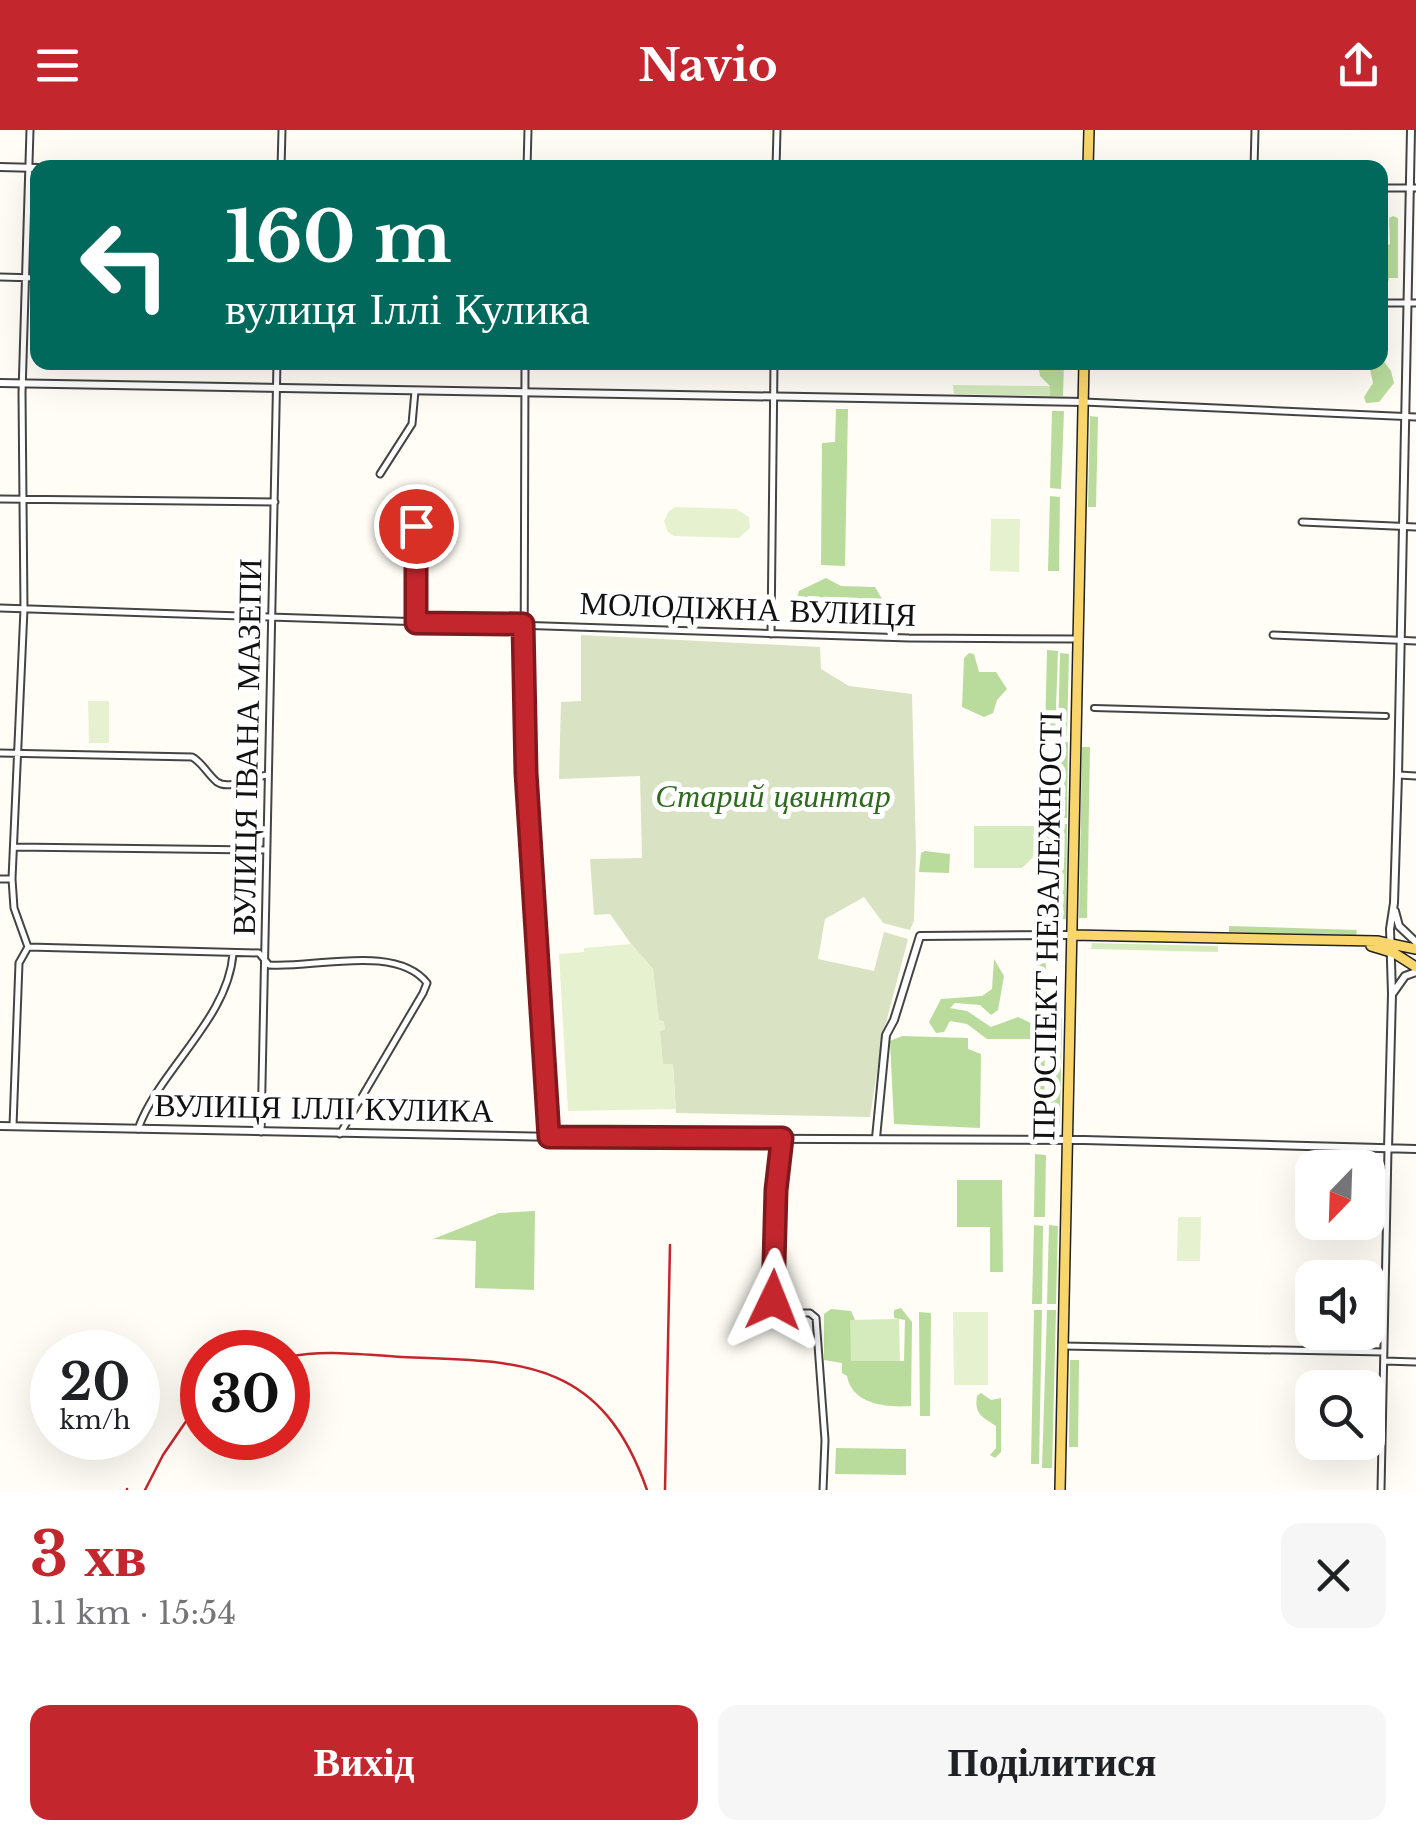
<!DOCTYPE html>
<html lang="uk">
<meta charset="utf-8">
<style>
body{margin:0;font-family:"Libre Baskerville",serif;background:#f6f6f6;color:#202124;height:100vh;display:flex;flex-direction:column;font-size:38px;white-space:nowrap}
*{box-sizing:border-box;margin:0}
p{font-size:32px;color:#757577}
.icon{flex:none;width:55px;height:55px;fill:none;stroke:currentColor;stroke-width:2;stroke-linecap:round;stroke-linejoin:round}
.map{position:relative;height:1360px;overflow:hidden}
.panel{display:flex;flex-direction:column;background:#fff;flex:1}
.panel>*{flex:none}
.banner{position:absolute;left:30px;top:30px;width:1358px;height:210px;border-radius:20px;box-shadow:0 10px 40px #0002;background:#00695c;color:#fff;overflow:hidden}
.needle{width:65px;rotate:203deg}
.fabs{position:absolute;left:1295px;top:1020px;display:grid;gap:20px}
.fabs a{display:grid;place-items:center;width:90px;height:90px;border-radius:20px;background:#fff;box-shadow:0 10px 40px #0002;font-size:50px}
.speed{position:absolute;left:30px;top:1200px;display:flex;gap:20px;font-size:50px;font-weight:700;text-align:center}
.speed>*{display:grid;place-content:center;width:130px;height:130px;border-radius:50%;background:#fff;box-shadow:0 10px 40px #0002;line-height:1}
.speed small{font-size:25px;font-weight:400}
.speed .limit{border:15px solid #d22;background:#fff;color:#111}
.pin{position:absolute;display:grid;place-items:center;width:85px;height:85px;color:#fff;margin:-42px;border:5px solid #fff;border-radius:50%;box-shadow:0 2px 10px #0007}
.me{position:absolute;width:110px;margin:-55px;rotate:2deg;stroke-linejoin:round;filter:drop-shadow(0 0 8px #0008)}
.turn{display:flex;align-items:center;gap:35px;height:210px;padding:0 30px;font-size:45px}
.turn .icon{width:130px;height:130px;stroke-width:2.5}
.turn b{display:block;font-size:70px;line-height:85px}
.round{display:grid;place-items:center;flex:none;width:105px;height:105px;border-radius:20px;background:#f6f6f6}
.headline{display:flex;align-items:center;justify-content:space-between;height:170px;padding:0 30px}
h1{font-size:60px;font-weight:800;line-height:75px;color:#c4262e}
.button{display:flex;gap:20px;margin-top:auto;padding:20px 30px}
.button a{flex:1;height:115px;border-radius:20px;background:#c4262e;color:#fff;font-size:40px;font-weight:800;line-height:115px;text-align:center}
.button a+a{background:#f6f6f6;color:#202124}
header{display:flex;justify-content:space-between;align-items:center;height:130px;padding:0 30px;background:#c4262e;color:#fff;font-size:45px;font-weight:800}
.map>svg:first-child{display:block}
</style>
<header><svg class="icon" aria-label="menu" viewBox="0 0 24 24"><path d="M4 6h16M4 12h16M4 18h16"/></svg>Navio<svg class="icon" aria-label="share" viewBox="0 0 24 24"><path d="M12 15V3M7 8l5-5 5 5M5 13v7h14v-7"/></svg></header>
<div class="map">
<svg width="1416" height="1360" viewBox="0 0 1416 1360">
<rect width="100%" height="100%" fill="#fffdf5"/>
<!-- green -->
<path fill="#d5ebbd" d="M953,255L1050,256V266L954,264Z
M974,696H1051V725H1035L1022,738H974Z
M1092,813L1218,816V822L1091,819Z
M899,1189L900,1231H850V1190Z"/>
<!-- forest -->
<path fill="#b9dc9c" d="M1393,86L1398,88V148H1389L1386,159L1380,162V112L1384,117L1390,114L1389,88Z
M1380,226L1391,241L1394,253L1379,272L1366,273L1364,267L1373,253L1369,235L1380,232Z
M1038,233H1064L1063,266H1050V256L1040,246Z
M836,279H848L845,436L821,435L822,313L835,312Z
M1052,281H1064L1061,359L1050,358Z
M1090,286L1098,287L1096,377H1088Z
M1050,366L1060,367L1059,441H1048Z
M826,448L841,456L875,457L885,474L882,490L873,493L866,487L864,476L856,471L801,472L797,468L799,461Z
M1047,520L1058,521L1055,605H1045Z
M969,523L974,524L979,542H996L1007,559L997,570L993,583L984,587L962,577L964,528Z
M1060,523L1069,524L1067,605H1058Z
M1058,612H1068L1067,688H1057Z
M1082,617H1090L1087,788H1079Z
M1056,694H1067L1066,789H1055Z
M925,721L950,724L949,743L919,742L921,723Z
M1229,796L1357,800L1356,805L1229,802Z
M1036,822H1046L1044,998H1034V909H987L967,894L950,891L944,902L936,903L929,892L941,869L982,866L992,859L994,829L1004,846L998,880L991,885L980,875L955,873L950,878L967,881L991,897L1018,887L1035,895Z
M1052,888H1062L1060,995H1050Z
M902,906L968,908V919L981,924L980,998L894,994L890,911Z
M1035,1024L1046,1025L1045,1087H1034Z
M957,1050H1002L1003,1142H990V1097H957Z
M535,1081L534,1160L475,1158L476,1111L433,1109L499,1083Z
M1034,1095L1043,1096L1042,1174H1032Z
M1049,1095L1058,1096L1056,1174H1047Z
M901,1178L912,1192L911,1276C886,1278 852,1274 847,1246L842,1243V1233L824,1230V1184L831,1179L851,1181L855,1190H850L851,1231H904L905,1190L894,1188V1180Z
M1034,1180H1042L1039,1334H1031Z
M1047,1180H1056L1052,1338H1042Z
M919,1182L931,1183L930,1286H920Z
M1070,1230H1079L1078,1317H1069Z
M981,1263L991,1270L1001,1268V1322L995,1328L990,1325L996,1318V1296C982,1287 974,1284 977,1266Z
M836,1318L906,1319V1345L835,1344Z"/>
<!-- cemetery -->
<path fill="#d9e3c4" d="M581,505L820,517L821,539L849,556L912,564L916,720L914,791L910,800L883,793L864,767L825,789L818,829L874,841L884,802L908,809L883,904L870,987L676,983L673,934L663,935L653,839L631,814L610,784L594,785L590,729L642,728L640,646L559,649L561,572L581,571Z"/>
<!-- pitch -->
<path fill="#e6f2cf" d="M675,377L736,379L749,387L750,398L739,408L674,406L668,402L664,391L669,381Z
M991,389H1020L1019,442L990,441Z
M88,571H109V613H89Z
M631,814L653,839L659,890L664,891L665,900L660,901L663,934H673L676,979L568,981L559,824L584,822V818Z
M1178,1087H1201L1200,1131H1177Z
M953,1182H988V1255H954Z"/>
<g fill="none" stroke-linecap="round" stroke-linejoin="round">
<defs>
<path id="pedestrian" d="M1094,578L1386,586"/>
<path id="minor" d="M281,38L282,0
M527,38L528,0
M776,38L777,0
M1254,38L1255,0
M1380,58H1416
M0,147L38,148
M1380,173H1416
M525,232L524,569L549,1007
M1084,272L1416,287
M380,344L412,294L415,261
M0,369L275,372
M1302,392L1416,397
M415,395L416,493
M0,478L909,508L1078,509
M771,504L774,232
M1273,505L1416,511
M0,623L192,627C203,633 207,644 217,652C230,661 252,646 268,645
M1399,645L1416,646
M14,717L266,720
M0,749H12
M28,817L259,823L269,835C311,839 396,813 427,853L423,863L340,1004
M13,996L19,833L28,817L14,778L12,749L24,479L22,263L30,0
M138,999C159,940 228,889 233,824
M261,1002L277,232
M782,1008L776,1060L773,1177L776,1183H810L816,1188L825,1310L823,1360
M1063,1216L1384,1222
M1384,1231L1416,1232
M1381,1360L1388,1019"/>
<path id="tertiary" d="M0,37L38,38
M0,253L1084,272
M1395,781L1399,796L1416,812
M1393,863L1405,846L1416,842
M0,996L608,1008L1084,1010L1416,1019
M876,1008L886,905L894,890L920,806L1072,805
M1388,1019L1392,864L1390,799L1394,773L1398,645L1411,0"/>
<path id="primary" d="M1088,38L1089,0
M1072,805L1377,811L1416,819
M1371,816L1394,823L1416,837
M1060,1360L1084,232"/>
</defs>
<!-- pedestrian casing -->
<use href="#pedestrian" stroke="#444" stroke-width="8"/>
<!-- minor casing -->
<use href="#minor" stroke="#444" stroke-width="9"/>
<!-- tertiary casing -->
<use href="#tertiary" stroke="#444" stroke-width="10"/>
<!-- primary casing -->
<use href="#primary" stroke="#222" stroke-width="12"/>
<!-- pedestrian -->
<use href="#pedestrian" stroke="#fff" stroke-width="4"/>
<!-- minor -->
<use href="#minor" stroke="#fff" stroke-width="5"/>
<!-- tertiary -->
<use href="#tertiary" stroke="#fff" stroke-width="6"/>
<!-- primary -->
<use href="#primary" stroke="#f9d66b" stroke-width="9"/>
<!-- rail -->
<path stroke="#c4262e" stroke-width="2.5" d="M288,1227C324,1219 365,1225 402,1227C522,1231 601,1229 647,1360
M127,1360V1359
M145,1360L163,1325L202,1268
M665,1360L670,1115"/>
</g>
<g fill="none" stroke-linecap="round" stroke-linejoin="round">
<defs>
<path id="route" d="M416,396V493L523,494L526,643L549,1007L782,1008L776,1060L773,1170"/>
</defs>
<!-- route casing -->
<use href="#route" stroke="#7f191e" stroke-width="25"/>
<!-- route -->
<use href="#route" stroke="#c4262e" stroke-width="18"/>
</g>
<g text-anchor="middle" stroke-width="10" stroke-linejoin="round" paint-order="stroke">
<!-- street labels -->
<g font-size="32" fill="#111" stroke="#fff">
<text transform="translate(748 479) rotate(2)" y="11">МОЛОДІЖНА ВУЛИЦЯ</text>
<text transform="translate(247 617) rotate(-89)" y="11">ВУЛИЦЯ ІВАНА МАЗЕПИ</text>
<text transform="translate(1047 796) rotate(-89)" y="11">ПРОСПЕКТ НЕЗАЛЕЖНОСТІ</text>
<text transform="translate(324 978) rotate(1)" y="11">ВУЛИЦЯ ІЛЛІ КУЛИКА</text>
</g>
<!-- park labels -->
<g font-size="32" font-style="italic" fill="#2f6b1f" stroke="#fff">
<text x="773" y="677">Старий цвинтар</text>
</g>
</g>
</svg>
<div class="fabs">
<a><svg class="needle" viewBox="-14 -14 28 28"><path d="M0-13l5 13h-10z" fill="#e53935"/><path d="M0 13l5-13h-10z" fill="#757577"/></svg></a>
<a><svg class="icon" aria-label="sound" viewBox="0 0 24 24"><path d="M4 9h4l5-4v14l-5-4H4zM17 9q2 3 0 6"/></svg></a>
<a><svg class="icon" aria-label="search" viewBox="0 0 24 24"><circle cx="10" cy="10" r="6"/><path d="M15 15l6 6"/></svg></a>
</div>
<div class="speed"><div>20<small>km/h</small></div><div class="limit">30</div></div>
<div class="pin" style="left:416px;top:396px;background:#d93025"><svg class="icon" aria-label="arrive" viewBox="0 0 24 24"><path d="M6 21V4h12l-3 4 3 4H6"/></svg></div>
<svg class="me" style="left:773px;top:1170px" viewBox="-20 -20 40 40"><path d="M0-17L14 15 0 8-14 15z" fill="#c4262e" stroke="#fff" stroke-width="4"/></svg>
<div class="banner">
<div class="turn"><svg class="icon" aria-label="left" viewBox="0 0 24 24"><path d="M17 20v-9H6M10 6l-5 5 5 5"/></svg><div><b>160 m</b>вулиця Іллі Кулика</div></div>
</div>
</div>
<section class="panel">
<div class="headline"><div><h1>3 хв</h1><p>1.1 km · 15:54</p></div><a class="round"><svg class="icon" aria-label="close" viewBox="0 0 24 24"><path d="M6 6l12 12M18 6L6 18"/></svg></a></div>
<div class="button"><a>Вихід</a><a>Поділитися</a></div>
</section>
